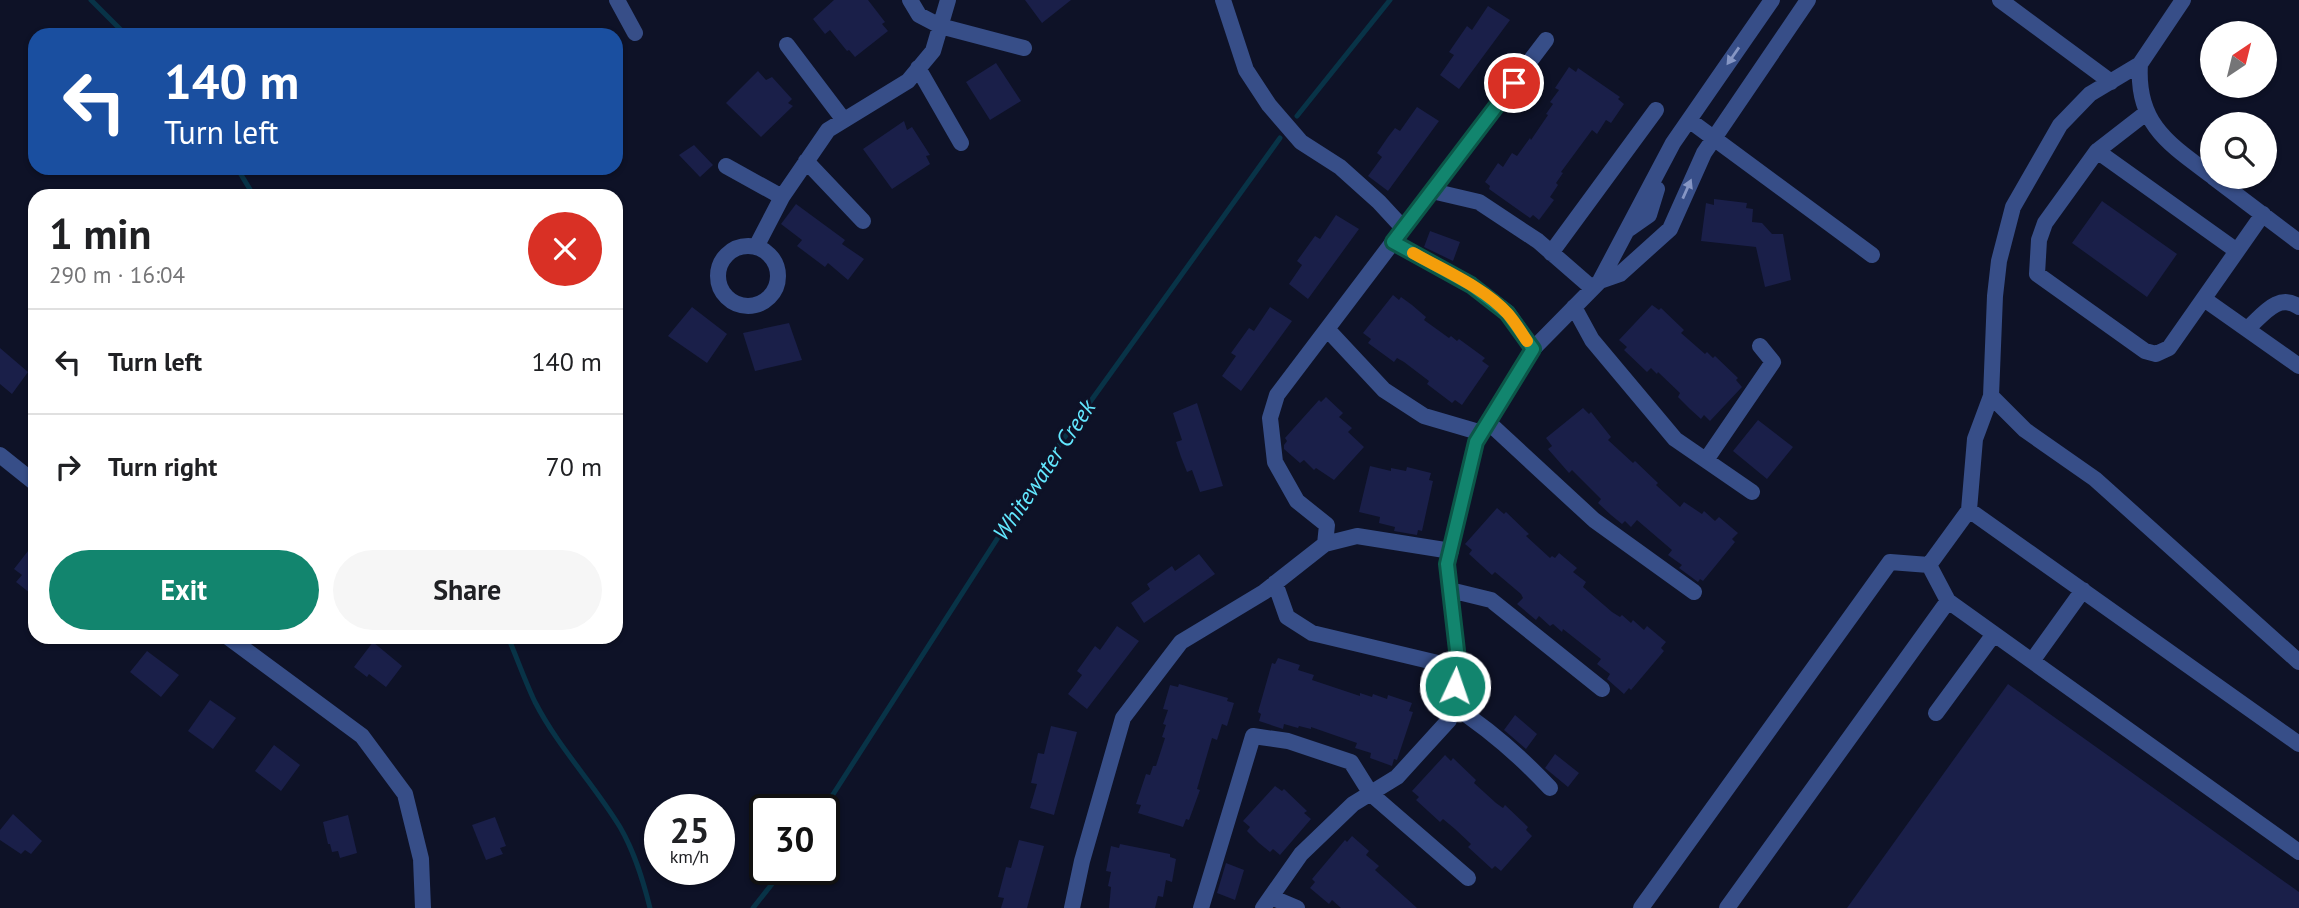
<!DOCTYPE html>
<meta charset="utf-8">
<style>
body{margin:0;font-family:"PT Sans",sans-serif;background:#f6f6f6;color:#202124;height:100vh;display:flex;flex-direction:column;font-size:26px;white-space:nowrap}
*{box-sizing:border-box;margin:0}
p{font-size:23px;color:#757577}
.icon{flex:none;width:38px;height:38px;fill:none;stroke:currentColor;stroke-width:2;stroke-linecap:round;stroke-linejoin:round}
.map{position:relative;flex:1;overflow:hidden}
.sheet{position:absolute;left:28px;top:189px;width:595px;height:455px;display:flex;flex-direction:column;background:#fff;border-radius:21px;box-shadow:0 2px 5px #0004}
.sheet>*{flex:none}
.banner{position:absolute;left:28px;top:28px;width:595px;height:147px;border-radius:21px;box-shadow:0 2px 5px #0004;background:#1a4fa0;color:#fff;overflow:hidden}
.needle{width:46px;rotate:35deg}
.fabs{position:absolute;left:2200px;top:21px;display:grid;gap:14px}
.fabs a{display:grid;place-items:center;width:77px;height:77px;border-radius:50%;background:#fff;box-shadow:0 2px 5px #0004;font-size:35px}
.speed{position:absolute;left:644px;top:794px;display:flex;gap:14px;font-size:35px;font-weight:700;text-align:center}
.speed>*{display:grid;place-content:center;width:91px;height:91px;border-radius:50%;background:#fff;box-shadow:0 2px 5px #0004;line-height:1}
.speed small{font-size:18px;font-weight:400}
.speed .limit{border:4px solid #111;border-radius:10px;background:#fff;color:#111}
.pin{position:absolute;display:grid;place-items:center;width:60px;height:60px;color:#fff;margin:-30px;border:4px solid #fff;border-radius:50%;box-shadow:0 2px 7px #0007}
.me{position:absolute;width:77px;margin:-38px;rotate:3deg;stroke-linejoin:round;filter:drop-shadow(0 0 5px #0008)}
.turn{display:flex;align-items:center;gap:24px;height:147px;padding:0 21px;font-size:32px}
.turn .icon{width:91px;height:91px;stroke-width:2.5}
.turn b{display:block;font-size:49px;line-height:60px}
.round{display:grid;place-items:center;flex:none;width:74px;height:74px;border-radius:37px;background:#f6f6f6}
.head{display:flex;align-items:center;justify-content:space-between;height:119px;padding:0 21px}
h1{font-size:42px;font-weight:600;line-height:52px}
.cta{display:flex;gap:14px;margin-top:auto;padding:14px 21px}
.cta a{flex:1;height:80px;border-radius:42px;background:#12856e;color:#fff;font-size:28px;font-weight:600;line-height:80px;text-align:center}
.cta a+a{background:#f6f6f6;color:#202124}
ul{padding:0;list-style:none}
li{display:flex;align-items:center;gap:21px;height:105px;padding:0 21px;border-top:2px solid #e0e0e0}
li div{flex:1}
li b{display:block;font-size:26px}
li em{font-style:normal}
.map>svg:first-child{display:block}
</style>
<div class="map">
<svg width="2299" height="908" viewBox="0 0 2299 908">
<rect width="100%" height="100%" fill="#0e1227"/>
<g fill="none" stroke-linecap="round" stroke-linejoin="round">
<!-- stream -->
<path stroke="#083347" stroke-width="5" d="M91,0L126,35
M1297,116L1390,0
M237,168L254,196
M508,637C517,658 525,681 535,702C558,747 594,784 620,827C635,853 643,880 650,908
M823,810L1044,466L1280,138
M753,908L783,870"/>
</g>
<!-- building -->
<path fill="#1a1f49" d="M834,0H868L885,22L882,24L888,31L855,57L849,50L847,51L830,30L825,34L813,19Z
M1025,0H1071L1042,23Z
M1488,6L1510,20L1459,89L1440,75L1454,55L1449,52L1467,26L1472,30Z
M996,63L1021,101L990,120L966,82Z
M1569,67L1576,72L1578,68L1620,97L1618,99L1624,104L1611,123L1606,120L1597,134L1592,130L1561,172L1563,173L1556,183L1558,185L1550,197L1554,200L1539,220L1533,215L1530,218L1489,189L1490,186L1485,182L1498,163L1503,167L1512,153L1517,156L1530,138L1531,140L1548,115L1546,114L1553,104L1550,102L1559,90L1555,88Z
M758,71L766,80L772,77L792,99L788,103L793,106L761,137L726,103Z
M1417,107L1439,121L1388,191L1368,176L1382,157L1377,153L1388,137L1395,128L1400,131Z
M904,121L907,130L912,127L930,155L926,156L930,164L892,189L863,149Z
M694,145L713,165L700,177L679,155Z
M1714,199L1747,203L1746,208L1753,209L1752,222L1762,223L1772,234H1783L1791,280L1765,287L1756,247L1701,241L1706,203L1714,205Z
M2102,201L2177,254L2147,297L2072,243Z
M796,204L845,240L842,244L864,259L848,280L828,263L825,267L797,246L802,240L781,224Z
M1336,215L1359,229L1308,299L1289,284L1302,265L1297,261L1315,236L1320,239Z
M1430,231L1460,242L1453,261L1424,247Z
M1393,295L1399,300L1401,297L1412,305L1426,317L1424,320L1449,338L1451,336L1457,341L1459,339L1485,358L1482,361L1489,366L1462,405L1455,400L1452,403L1427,384L1429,381L1404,362L1397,358L1394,362L1368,343L1371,339L1363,333Z
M1652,305L1659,310L1661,308L1684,330L1681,333L1705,354L1707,352L1713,358L1715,356L1738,378L1736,380L1742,387L1710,421L1704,415L1701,419L1690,409L1678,397L1680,393L1658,372L1657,374L1651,368L1647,372L1624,350L1627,347L1619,340Z
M692,307L727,334L707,363L668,336Z
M1270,307L1292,321L1241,391L1222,376L1236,356L1231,353L1249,328L1254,331Z
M789,323L802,360L755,371L743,333Z
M0,348L28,372L12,394L0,384Z
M1326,397L1343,413L1339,417L1352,428L1348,432L1364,447L1334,480L1316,468L1314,470L1304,460L1300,463L1284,449V445L1287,441L1285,438L1319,400L1321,402Z
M1197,403L1223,486L1200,492L1192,470L1187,472L1181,457L1176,442L1182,440L1173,413Z
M1583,408L1589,414L1591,412L1611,437L1608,440L1633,463L1635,461L1658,483L1656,485L1680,507L1684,502L1702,514L1704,511L1715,521L1719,517L1738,533L1732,539L1735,542L1703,581L1700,579L1698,582L1679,568L1682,565L1668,555L1672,550L1637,520L1631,527L1625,521L1622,524L1611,515L1598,503L1601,499L1572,470L1569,473L1548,449L1552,446L1546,438Z
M1758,420L1793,447L1767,479L1733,451Z
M1370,466L1391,471V468L1406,471L1407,467L1431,473L1429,480L1433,481L1422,531L1418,530L1417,535L1394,531L1395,527L1379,523L1380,517L1359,512Z
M1497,508L1504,514L1506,512L1529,534L1526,536L1550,558L1552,556L1555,558L1559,553L1577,568L1573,572L1586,582L1583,587L1612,612L1620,617L1622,615L1631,623L1633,620L1644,630L1647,626L1666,642L1661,648L1664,651L1631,690L1629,688L1624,694L1607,679L1610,674L1597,664L1601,659L1563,629L1562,632L1553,624L1550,626L1539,616L1536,620L1517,604L1523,598L1521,594L1495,572L1492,575L1469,554L1472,550L1465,544Z
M35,542V597L16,582L22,575L14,569Z
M1199,554L1215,574L1144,623L1131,603L1150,589L1147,584L1172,566L1175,571Z
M1117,626L1139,641L1087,709L1068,694L1082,675L1077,671L1095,646L1100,650Z
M373,642L402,666L386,687L369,674L367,677L354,667Z
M147,651L179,675L161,697L130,672Z
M1278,658L1300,665L1298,670L1314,675L1312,680L1360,696V693L1372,697L1373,694L1387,699L1388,695L1412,703L1409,711L1413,712L1397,760L1394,759L1392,766L1370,758L1371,753L1355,748L1357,743L1311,727V729L1299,726L1298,728L1284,724L1283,729L1259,721L1261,714L1258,712L1272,663L1275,664Z
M1179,684L1228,698L1227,701L1234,703L1227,726L1222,724L1217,740L1212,738L1197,789L1200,790L1189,820L1186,819L1183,827L1138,813L1141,805L1136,804L1146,774L1150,775L1153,766H1156L1165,738L1162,737L1166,725L1163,724L1168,710L1163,709L1170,685L1178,687Z
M2008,684L2299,892V908H1847Z
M210,700L236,718L213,749L188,731Z
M1515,715L1537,734L1526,749L1504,730Z
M1051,726L1077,732L1054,815L1030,808L1037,784L1031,783L1038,753L1044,754Z
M274,745L300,765L281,791L255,771Z
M1555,754L1579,773L1568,787L1545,768Z
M1445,755L1451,761L1453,758L1476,780L1474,783L1496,803L1503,808L1505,805L1528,827L1526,830L1532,836L1501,871L1495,866L1492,869L1468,847L1471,844L1455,829L1443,819L1440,822L1416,800L1419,797L1412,791Z
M1275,786L1282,791L1284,789L1307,811L1304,813L1311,819L1280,855L1273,849L1270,852L1259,843L1247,831L1250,827L1243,821Z
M13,814L42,841L31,854L25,850L21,854L0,840V830Z
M348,815L357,853L340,858L338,851L332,852L330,844H328L323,822Z
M495,817L506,846L500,848L503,854L486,860L472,825Z
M1352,836L1369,851L1366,855L1379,866L1375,870L1417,908H1341L1332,900L1329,904L1310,888L1315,882L1312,879L1345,840L1347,842Z
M1019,840L1044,846L1027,908H1001L1004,898L998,897L1006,867L1011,868Z
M1120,844L1170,854V857L1176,859L1172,882L1166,880L1163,897L1158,896L1155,908H1109L1111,887L1108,886L1111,872L1106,871L1111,846L1119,848Z
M1226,863L1244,870L1235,900L1217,893Z"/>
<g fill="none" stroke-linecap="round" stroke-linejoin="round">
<!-- minor -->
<path stroke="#374e88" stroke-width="16" d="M617,0L635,33
M910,0L919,15L940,26L1024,48
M1223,0L1246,70L1269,105L1301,142L1340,167L1379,202L1403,228
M2000,0L2111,82
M787,45L843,119
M2140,64C2136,124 2169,144 2212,176
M918,68L961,143
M2146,113L2097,151L2045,223L2039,240L2037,274L2145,351L2156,354L2169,348L2263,214
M1689,120L1872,255
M2097,151L2237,251
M806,161L863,221
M726,166L782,197
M2213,177L2299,242
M1432,191L1479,202L1538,241L1592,288
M1629,229L1649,215L1657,189
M1393,242L1471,285L1508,313L1533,349
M718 276a30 30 0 1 1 60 0a30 30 0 1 1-60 0Z
M756,247L782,197L828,130L908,81L933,51L948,0
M1551,253L1656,110
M1600,281L1620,274L1670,229L1704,153L1808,0
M2204,299L2299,366
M1574,307L1592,340L1675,439L1752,492
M1327,329L1384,390L1424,416L1482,433
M2247,329C2263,315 2278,292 2299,307
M1991,396L2025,430L2095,479L2299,662
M1488,422L1594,520L1694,592
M0,455L35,483
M1706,460L1773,362L1760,346
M1969,510L2299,744
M1325,544L1327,525L1297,501L1275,462L1270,418L1277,395L1546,40
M1275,583L1287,617L1312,633L1459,668
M1450,590L1491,600L1602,689
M1948,601L2299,852
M228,637L362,736L405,794L421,859L423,908
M2032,661L2083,590
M1452,705C1489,729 1520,756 1550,788
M1936,713L1994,634
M1271,897L1297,908
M1072,908L1082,861L1123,718L1181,642L1264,592L1325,544L1357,536L1451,551
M1201,908L1253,736L1288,741L1351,762L1371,794L1468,878
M1263,908L1301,854L1353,804L1397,777L1449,720L1459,668L1447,564L1476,441L1533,349L1600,281L1673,143L1772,0
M1641,908L1890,562L1929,565L1969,510L1975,439L1991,396L1995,296L1999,261L2013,207L2060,125L2090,94L2140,64L2183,0
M1727,908L1948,601L1929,565"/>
</g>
<!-- one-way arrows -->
<defs><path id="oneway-solid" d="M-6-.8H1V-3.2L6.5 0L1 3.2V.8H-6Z" transform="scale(1.75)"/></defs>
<g fill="#8696c4">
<use href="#oneway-solid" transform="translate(1733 56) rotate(125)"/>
<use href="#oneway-solid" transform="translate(1687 189) rotate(-66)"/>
</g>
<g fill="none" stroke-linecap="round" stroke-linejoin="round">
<defs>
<path id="route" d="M1455,686L1459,668L1447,564L1476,442L1533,349L1507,313L1471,285L1393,242L1514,83"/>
</defs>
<!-- route casing -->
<use href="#route" stroke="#0c5648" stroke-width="18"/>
<!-- route -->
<use href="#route" stroke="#12856e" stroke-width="12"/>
<!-- slow -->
<path stroke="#f59e0b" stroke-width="12" d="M1413,253C1443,270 1485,288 1508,314C1515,322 1521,332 1527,341"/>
</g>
<g text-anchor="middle" stroke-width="6" stroke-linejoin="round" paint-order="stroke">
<!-- water labels -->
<g font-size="23" font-style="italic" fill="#63e8ff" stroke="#0e1227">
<text transform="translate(1044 470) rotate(-56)" y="8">Whitewater Creek</text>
</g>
</g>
</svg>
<div class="fabs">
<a><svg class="needle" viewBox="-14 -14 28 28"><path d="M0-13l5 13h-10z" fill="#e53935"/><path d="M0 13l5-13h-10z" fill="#757577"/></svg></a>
<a><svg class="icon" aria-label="search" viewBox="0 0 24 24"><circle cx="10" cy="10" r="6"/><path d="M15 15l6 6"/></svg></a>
</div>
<div class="speed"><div>25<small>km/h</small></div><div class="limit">30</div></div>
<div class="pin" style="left:1514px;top:83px;background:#d93025"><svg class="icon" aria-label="arrive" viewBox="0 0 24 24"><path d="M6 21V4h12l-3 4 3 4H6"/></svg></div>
<svg class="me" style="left:1455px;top:686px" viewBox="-20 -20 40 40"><circle r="17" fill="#12856e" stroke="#fff" stroke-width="3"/><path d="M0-11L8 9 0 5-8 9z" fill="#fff"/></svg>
<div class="banner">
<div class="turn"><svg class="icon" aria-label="left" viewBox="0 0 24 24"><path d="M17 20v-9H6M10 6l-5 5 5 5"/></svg><div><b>140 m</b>Turn left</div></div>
</div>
<section class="sheet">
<div class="head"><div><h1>1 min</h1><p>290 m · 16:04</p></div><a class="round" style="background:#d93025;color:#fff"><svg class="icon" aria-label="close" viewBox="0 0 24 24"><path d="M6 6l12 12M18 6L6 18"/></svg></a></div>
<ul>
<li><svg class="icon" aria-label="left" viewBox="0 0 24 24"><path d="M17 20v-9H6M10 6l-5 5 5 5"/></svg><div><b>Turn left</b></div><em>140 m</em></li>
<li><svg class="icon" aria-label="right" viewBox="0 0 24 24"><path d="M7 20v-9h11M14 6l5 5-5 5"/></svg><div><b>Turn right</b></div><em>70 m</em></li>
</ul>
<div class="cta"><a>Exit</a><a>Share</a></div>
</section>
</div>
